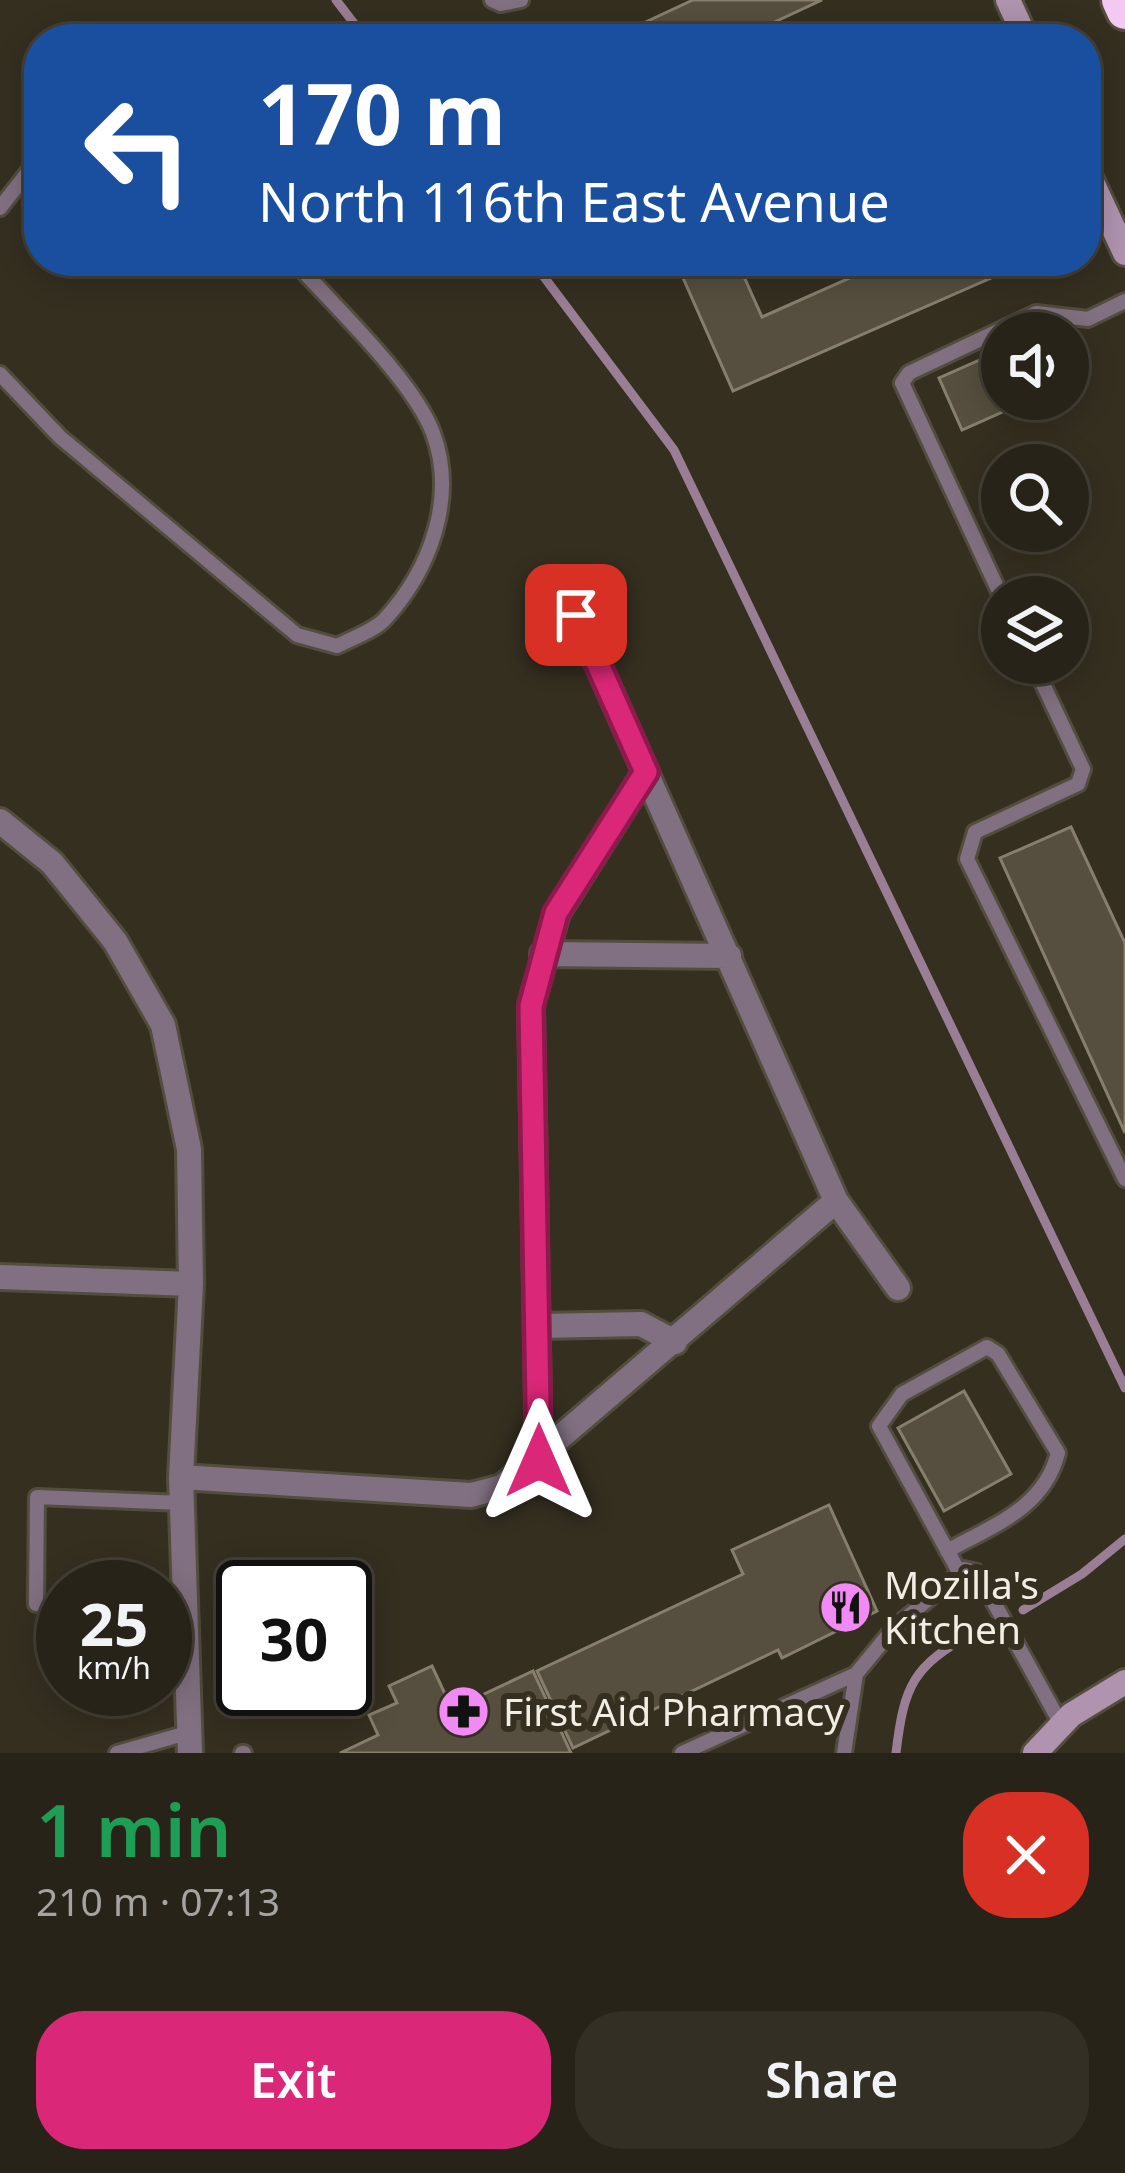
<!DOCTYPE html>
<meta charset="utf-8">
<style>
body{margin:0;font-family:"Noto Sans",sans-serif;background:#342f25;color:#f1f3f6;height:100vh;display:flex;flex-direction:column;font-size:45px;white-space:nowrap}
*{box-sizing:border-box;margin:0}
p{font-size:39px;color:#a5a4a2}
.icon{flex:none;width:66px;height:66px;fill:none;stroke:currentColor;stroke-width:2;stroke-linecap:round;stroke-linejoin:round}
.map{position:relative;height:1753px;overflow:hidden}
.side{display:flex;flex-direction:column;background:#282318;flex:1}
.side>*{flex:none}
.banner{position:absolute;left:24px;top:24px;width:1077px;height:252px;border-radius:48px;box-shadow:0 6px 30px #0003,0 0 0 3px #444037;background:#1a4fa0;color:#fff;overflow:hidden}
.tools{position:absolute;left:981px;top:312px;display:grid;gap:24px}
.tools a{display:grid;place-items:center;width:108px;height:108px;border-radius:50%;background:#282318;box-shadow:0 6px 30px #0003,0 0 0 3px #444037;font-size:60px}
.speed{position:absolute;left:36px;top:1560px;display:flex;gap:24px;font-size:60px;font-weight:700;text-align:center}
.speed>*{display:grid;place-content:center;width:156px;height:156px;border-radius:50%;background:#282318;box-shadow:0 6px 30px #0003,0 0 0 3px #444037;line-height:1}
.speed small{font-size:30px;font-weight:400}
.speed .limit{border:6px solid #111;border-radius:18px;background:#fff;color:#111}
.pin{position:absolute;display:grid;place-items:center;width:102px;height:102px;color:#fff;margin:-51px;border-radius:24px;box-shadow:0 6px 18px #0006}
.me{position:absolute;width:132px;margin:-66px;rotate:0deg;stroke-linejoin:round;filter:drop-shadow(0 0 9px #0008)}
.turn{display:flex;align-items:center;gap:42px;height:252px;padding:0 36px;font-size:54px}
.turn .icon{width:156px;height:156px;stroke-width:2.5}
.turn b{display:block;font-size:84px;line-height:102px}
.round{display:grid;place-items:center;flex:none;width:126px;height:126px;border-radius:48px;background:#342f25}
.overview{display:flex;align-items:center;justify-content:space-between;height:204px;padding:0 36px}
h1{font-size:72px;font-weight:600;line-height:90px;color:#1e9e55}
.primary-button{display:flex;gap:24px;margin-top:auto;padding:24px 36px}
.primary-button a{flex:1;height:138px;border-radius:48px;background:#db2777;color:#fff;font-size:48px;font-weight:600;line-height:138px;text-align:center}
.primary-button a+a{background:#342f25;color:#f1f3f6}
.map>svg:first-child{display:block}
</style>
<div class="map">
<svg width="1125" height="1753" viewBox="0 0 1125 1753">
<rect width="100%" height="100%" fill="#352f20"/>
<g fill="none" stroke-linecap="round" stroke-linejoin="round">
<!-- stream -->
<path stroke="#9a7e96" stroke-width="9" d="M336,0L366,39
M532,261L674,450L1125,1388
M1023,1610L1082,1574L1125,1539
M896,1753C904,1685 913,1666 973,1633"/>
</g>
<!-- building -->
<path fill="#564f3f" stroke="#867f6d" stroke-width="3" d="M693,0H822L738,39H609Z
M701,261H737L762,317L888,261H984L991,278L733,391L680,271Z
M1002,350V399H1032L962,430L939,378Z
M1071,827L1125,943V1133L1000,858Z
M964,1391L1011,1474L944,1511L898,1428Z
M829,1505L877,1611L782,1658L778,1650L573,1748L537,1671L743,1574L732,1550Z
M432,1666L452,1709L533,1671L571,1753H340L378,1735L369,1715L397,1703L389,1686Z"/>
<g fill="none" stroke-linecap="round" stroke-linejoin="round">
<defs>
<path id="lane" d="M492,0L501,4L521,0
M0,208L39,158
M0,374L60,437L297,635L337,646C352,638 374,631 385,619C430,570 457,498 433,433C413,380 333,305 294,261
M1002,598L902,383L909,373L1036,313L1088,319L1125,301
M1033,663L1083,769L1078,784L975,832L967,859L1125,1179
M947,1551C994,1525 1044,1508 1058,1453L998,1354L987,1347L902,1394L879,1426L959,1572
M36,1604L37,1497L182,1503
M117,1753L187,1733
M242,1753H244
M682,1753L856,1674
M844,1753L856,1674L893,1629L964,1569L977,1572L1061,1724"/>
<path id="street" d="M576,615L836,1201L898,1288
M0,821L52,863L115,941L163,1025L189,1149L191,1284L181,1477L190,1753
M543,954L729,956
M0,1277L191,1284
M539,1326L641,1324L675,1342
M539,1461L531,1005L557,913L646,772
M181,1477L471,1495L502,1487L836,1201"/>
<path id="secondary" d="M1008,0L1026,39
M1086,169L1125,253
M1035,1753L1071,1715L1125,1682"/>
<path id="highway" d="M1120,0L1125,11"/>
</defs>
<!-- lane casing -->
<use href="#lane" stroke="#534d3f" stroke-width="20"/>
<!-- street casing -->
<use href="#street" stroke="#534d3f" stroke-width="30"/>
<!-- secondary casing -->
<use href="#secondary" stroke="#534d3f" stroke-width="30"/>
<!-- highway casing -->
<use href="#highway" stroke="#534d3f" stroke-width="42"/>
<!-- lane -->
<use href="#lane" stroke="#817081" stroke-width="14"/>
<!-- street -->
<use href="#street" stroke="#817081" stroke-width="24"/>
<!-- secondary -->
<use href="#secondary" stroke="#af93af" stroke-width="24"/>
<!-- highway -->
<use href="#highway" stroke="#f3c8f3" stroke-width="36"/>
</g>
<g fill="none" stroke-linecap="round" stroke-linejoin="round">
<defs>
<path id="route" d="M539,1461L531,1006L556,913L646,772L576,615"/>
</defs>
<!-- route casing -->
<use href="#route" stroke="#8e194d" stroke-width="30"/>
<!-- route -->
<use href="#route" stroke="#db2777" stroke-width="21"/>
</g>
<!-- icons -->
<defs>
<symbol id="restaurant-disc" viewBox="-11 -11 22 22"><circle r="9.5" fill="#f18af4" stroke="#352f20"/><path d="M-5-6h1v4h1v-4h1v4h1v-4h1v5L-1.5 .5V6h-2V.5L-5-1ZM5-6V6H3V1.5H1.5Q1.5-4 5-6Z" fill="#111"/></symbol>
<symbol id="pharmacy-disc" viewBox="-11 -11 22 22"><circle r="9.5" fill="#f18af4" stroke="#352f20"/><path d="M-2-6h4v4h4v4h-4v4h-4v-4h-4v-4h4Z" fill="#111"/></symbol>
</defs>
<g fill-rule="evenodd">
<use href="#restaurant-disc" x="816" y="1578" width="59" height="59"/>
<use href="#pharmacy-disc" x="434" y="1682" width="59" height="59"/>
</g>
<g text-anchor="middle" stroke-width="12" stroke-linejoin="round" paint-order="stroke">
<!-- poi labels -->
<g font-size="39" fill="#f1ede3" stroke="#352f20" text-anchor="start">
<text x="884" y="1599">Mozilla's<tspan x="884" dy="45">Kitchen</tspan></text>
<text x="503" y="1726">First Aid Pharmacy</text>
</g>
</g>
</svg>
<div class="tools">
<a><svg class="icon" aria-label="sound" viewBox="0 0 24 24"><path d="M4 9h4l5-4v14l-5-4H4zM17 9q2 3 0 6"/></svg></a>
<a><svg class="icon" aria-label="search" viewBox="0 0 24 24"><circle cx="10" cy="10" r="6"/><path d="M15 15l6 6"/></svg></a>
<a><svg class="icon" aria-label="layers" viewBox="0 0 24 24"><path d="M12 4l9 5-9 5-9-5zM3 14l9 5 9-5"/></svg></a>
</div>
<div class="speed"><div>25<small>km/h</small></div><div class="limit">30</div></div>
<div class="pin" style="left:576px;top:615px;background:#d93025"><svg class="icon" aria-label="arrive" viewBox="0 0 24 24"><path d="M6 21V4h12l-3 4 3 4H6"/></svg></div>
<svg class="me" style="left:539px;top:1461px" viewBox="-20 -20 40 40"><path d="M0-17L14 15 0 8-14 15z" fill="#db2777" stroke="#fff" stroke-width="4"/></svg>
<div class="banner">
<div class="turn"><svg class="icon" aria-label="left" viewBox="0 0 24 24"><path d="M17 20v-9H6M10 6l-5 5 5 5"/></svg><div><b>170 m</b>North 116th East Avenue</div></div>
</div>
</div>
<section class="side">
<div class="overview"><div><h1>1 min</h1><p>210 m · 07:13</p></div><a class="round" style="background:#d93025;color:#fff"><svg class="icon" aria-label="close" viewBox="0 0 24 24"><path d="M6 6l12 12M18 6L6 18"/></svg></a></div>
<div class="primary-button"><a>Exit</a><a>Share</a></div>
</section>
